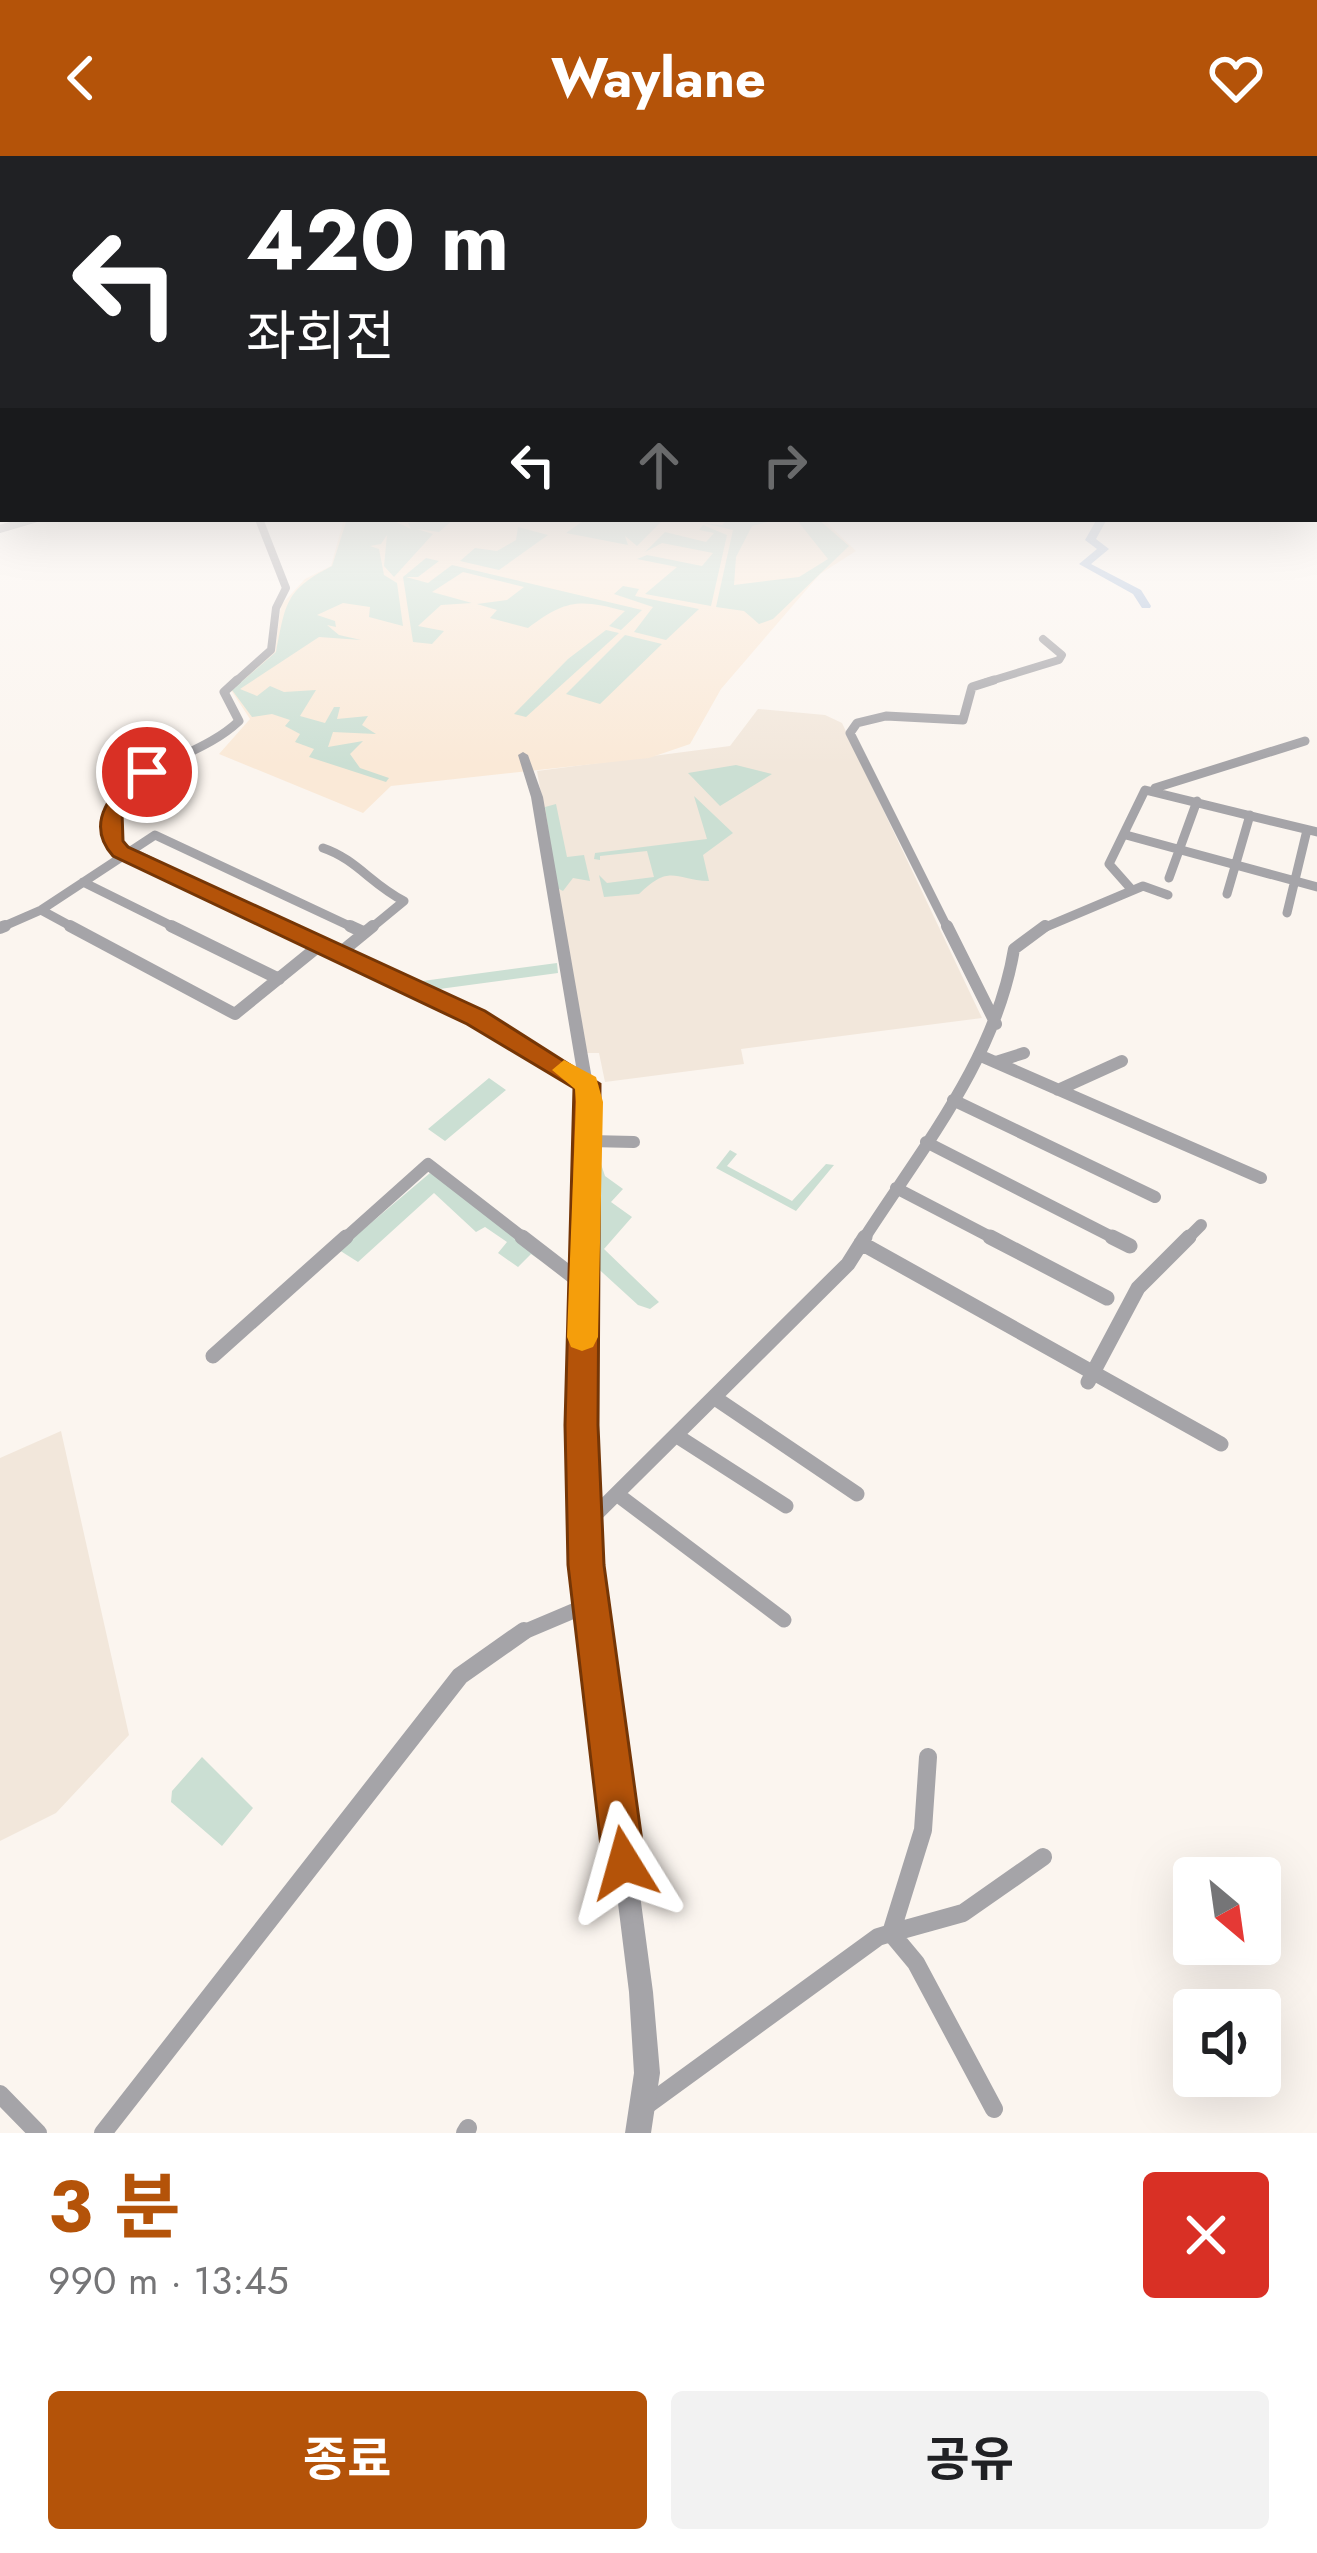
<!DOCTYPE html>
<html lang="ko">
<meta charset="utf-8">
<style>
body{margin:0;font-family:Jost,"Noto Sans KR",sans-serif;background:#f2f2f2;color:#202124;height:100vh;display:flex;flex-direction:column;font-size:45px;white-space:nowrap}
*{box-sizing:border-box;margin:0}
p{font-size:39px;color:#757577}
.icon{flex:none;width:66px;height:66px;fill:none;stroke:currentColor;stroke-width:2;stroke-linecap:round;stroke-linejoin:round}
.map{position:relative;height:1977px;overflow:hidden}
.details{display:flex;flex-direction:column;background:#fff;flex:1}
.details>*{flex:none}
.hud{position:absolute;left:0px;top:0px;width:1317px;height:366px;box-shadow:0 12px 48px #0002;background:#202124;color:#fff;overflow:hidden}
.needle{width:78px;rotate:151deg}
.buttons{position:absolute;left:1173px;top:1701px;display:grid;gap:24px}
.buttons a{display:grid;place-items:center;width:108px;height:108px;border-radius:12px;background:#fff;box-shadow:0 12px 48px #0002;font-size:60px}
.pin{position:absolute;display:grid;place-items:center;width:102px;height:102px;color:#fff;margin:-51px;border:6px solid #fff;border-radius:50%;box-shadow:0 3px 12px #0007}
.me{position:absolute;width:132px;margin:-66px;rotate:352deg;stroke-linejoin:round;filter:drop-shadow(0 0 9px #0008)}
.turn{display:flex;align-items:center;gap:42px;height:252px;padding:0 48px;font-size:54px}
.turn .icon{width:156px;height:156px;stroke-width:2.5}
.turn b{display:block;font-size:84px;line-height:102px}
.lanes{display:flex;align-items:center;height:114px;padding:0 48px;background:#0003;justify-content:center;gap:60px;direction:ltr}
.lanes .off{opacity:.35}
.round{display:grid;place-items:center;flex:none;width:126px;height:126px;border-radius:12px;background:#f2f2f2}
.summary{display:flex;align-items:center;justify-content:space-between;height:204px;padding:0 48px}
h1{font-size:72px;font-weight:700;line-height:90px;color:#b45309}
.primary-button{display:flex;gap:24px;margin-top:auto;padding:24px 48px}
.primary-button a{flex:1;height:138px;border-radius:12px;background:#b45309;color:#fff;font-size:48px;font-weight:700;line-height:138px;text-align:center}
.primary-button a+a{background:#f2f2f2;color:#202124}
header{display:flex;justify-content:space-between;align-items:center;height:156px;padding:0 48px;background:#b45309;color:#fff;font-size:54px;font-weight:700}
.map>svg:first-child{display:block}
</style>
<header><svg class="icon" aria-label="back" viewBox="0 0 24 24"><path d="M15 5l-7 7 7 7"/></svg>Waylane<svg class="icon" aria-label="heart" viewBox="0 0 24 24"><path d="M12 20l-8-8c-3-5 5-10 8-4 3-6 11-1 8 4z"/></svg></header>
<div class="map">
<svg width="1317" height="1977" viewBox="0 0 1317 1977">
<rect width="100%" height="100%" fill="#fbf5ef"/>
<!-- built -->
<path fill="#f2e7db" d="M758,553L825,559L842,567L982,862L741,893L744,908L605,926L599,897H587L537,615L730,590Z
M61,1275L129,1579L56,1657L0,1685V1302Z"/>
<!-- education -->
<path fill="#fae9d7" d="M344,363H823L856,395L820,418L721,533L690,588L649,602L391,630L363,657L219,598L250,563L231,534L275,495L281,449L305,423L331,410Z"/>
<!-- green -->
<path fill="#cbdfd3" d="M347,363H390L411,373L408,367L454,363L439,376L417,373L433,378L394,421L384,410L387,379L381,388L370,390L379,393L384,419L397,427L403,470L369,461L370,451L343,447L317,459L335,465L336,471L327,469L339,479L361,484L319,481L240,533L257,540L270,530L284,536L316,534L300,560L325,567L334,551H340L337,563L368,560L362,569L376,578L333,576L328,591L363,585L350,598L360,612L389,622L386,626L309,601L314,593L295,586L300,578L285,570L290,564L272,558L252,561L232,534L276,496C286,447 285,434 332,410Z
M586,363H664L637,390L625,380L628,389L566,377Z
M728,363H779L752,370L736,401L734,429L799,421L828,403L796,363H818L849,390L773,463L759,468L744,455L716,451L733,374L703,367L722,369Z
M703,369L727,379L711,450L645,438L677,411L637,403L647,399L702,410L713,397L662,387L645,396L665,376L706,386L714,377L699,374Z
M518,371L548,379L499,414L460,405L475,392L497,395L516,384Z
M426,402L439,405L418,421H406L428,427L452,409L642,454L621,474L609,470L625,455C580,443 566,443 528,472L490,462L497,454L477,448L507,444L524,431L463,416L432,436L472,447L441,449L418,470L444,475L432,488L413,486L403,421Z
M623,430L639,433L635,440L699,453L666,484L634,476L653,451L614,438Z
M606,474L619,477L526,561L514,558L568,503Z
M625,479L662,488L600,548L566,538Z
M736,609L772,618L720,650L688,617Z
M694,640L733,677L703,699L709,725C674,724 671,707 639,738L604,741L599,719L607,727L654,721L647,695L600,700V704L594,703L595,697L707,683Z
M556,648L567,701L584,699L590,725L573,722L563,735L557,732L545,651Z
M557,807L558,817L432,834L415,826Z
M489,922L506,934L445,985L428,973Z
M730,994L737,998L727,1010L792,1045L826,1008L834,1009L796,1055L716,1012Z
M601,1008L605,1020L623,1033L611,1046L632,1061L604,1093L659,1146L650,1153L638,1149L592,1107V1009Z
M430,1017L461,1036L541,1105L531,1098L518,1111L498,1097L507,1086L485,1071L476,1076L434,1037L358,1106L339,1094Z
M202,1601L253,1652L222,1690L171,1646L172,1635Z"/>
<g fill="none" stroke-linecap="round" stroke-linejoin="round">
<!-- river -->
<path fill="#b1c4dd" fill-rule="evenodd" d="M1097,363H1107L1096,383L1109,393L1091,408L1141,434L1151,450L1150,452H1142L1133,438L1079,408L1097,393L1085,384Z"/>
<!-- minor-far4 -->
<path stroke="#a5a4a8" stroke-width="8" d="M0,373L34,363
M234,527L271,494L276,452L286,432L259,363
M984,527L1059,504L1062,499L1043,483"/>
<!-- minor-far3 -->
<path stroke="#a5a4a8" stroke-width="9" d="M237,524L224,536L239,565C190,611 113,605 112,686L287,773
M1155,632L1305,585
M1126,679L1317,731
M323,692C356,703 372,729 404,745L370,773
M1169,722L1197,645
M83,726L178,773
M1132,734L1109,708L1145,634L1317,676
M1227,738L1250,659
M41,754L76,773
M1287,757L1307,674
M0,772L41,754L155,679L356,773
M948,773L850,577L857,567L886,560L963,564L972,531L994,524
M1041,773L1143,730L1168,739"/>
<!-- minor-far2 -->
<path stroke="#a5a4a8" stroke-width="12" d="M70,770L235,858L320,789
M171,770L279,823
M281,770L476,861L587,928
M350,770L363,776
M947,770L996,868
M0,772L5,770
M340,797L373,770
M981,900L1261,1022
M996,906L1024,897
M1058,934L1122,905
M953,944L1155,1041
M590,985L634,986
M926,986L1118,1084
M896,1032L996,1084
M343,1084L428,1008L526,1084
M863,1084C922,992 996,903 1014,793L1045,770
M1186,1084L1201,1069"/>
<!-- minor-far1 -->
<path stroke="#a5a4a8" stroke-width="15" d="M522,1081L583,1128
M990,1081L1107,1142
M1112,1081L1130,1090
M861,1087L1221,1288
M213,1200L346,1081
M1088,1226L1138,1132L1189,1081
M715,1242L857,1338
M677,1280L786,1350
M618,1339L784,1464
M586,1368L848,1108L865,1081
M519,1478L590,1448"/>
<!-- minor -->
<path stroke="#a5a4a8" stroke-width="18" d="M928,1601L923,1674L891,1777L963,1757L1043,1701
M0,1938L38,1977
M643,1952L878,1781L891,1777L916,1807L994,1953
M103,1977L460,1520L524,1475
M465,1977L468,1972"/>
<!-- tertiary -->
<path fill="#a5a4a8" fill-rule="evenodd" d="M523,596L528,599L543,641L596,946L590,1269L596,1409L653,1836L660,1917L651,1977H625L634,1917L629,1836L576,1409L572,1269L582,946L531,641L518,599Z"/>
</g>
<!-- sky -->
<linearGradient id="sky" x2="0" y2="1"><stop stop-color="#92bae4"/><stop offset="0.55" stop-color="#fdfaf8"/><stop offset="1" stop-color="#fdfaf8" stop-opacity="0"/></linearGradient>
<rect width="1317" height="609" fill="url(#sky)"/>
<!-- route -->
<path fill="#b45309" stroke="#753606" stroke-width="3" d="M140,612L157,616L122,656L123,685L128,691L485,855L600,928L598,1269L604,1409L645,1707L639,1721L624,1727L609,1721L603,1707L568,1409L565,1269L574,932L467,868L113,700C83,666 113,635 140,612Z"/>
<!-- slow -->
<path fill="#f59e0b" d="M564,904L596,921L603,946L598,1181L593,1191L582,1195L571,1191L567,1181L576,946L575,933L552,914Z"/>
</svg>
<div class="buttons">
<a><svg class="needle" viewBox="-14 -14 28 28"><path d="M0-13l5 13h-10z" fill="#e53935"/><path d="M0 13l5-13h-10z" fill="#757577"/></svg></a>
<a><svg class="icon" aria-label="sound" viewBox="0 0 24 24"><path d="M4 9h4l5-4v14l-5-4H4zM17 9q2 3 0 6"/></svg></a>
</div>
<div class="pin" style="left:147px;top:616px;background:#d93025"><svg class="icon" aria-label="arrive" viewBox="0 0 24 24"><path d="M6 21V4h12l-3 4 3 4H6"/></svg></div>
<svg class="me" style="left:624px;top:1707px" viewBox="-20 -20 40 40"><path d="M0-17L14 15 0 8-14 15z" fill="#b45309" stroke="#fff" stroke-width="4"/></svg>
<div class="hud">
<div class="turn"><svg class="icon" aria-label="left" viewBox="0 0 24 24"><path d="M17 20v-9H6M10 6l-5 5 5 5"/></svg><div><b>420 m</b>좌회전</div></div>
<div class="lanes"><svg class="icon" aria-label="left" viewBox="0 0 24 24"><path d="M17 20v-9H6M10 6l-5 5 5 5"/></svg><svg class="icon off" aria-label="ahead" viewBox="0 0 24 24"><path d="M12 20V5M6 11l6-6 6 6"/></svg><svg class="icon off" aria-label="right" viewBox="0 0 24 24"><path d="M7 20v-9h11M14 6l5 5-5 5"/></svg></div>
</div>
</div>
<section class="details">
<div class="summary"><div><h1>3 분</h1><p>990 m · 13:45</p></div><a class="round" style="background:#d93025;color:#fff"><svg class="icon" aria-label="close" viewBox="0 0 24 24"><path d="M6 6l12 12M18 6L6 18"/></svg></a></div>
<div class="primary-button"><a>종료</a><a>공유</a></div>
</section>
